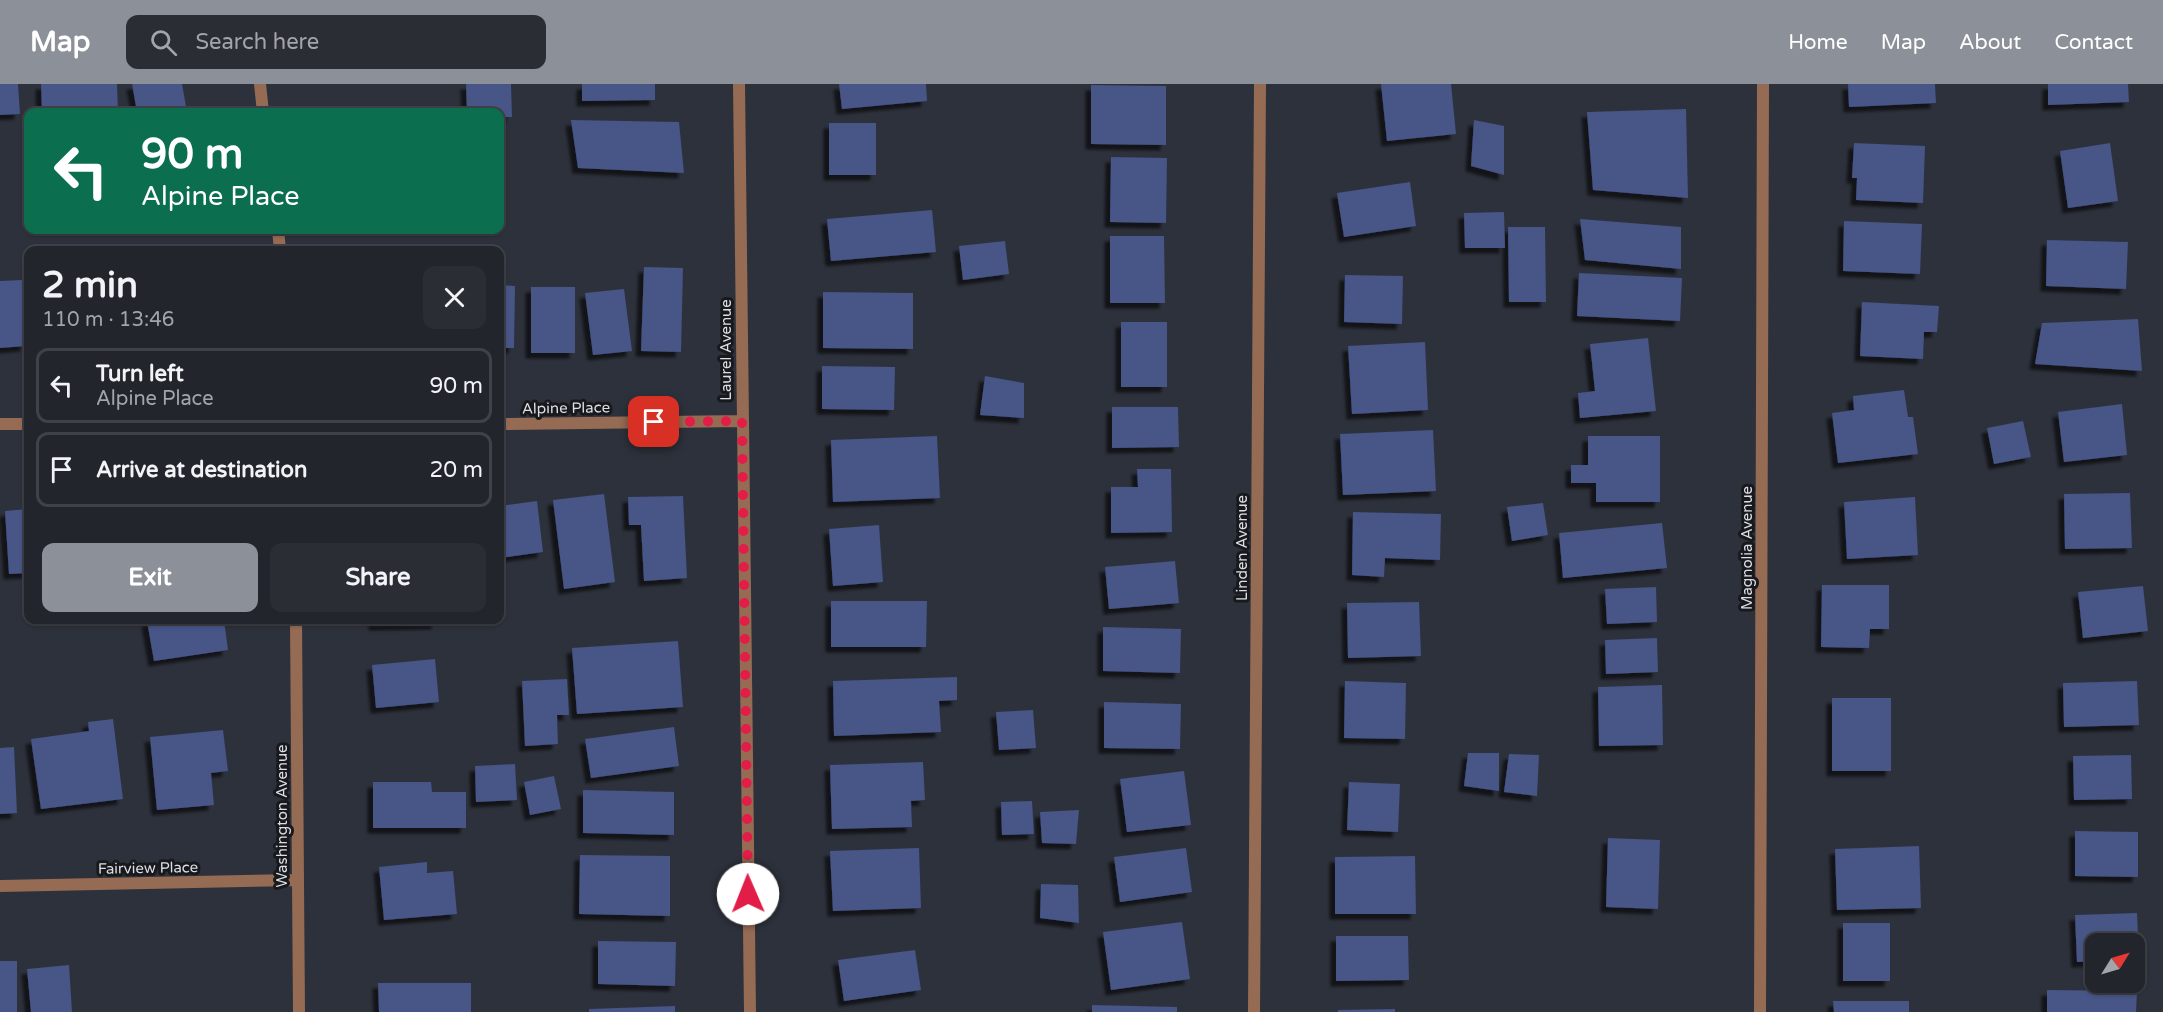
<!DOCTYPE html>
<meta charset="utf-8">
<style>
body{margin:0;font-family:"Varela Round",sans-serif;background:#2a2d34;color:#f1f3f6;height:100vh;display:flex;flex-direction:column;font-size:22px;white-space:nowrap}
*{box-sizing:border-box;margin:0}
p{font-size:20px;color:#a2a5a9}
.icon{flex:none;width:33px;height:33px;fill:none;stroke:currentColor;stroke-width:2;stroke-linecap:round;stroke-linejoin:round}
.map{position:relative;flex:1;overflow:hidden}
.side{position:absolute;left:24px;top:162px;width:480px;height:378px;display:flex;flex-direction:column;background:#22252c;border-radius:12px;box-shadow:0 2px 4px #0004,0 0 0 2px #3f4248}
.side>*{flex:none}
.banner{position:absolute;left:24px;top:24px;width:480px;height:126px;border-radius:12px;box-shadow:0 2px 4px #0004,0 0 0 2px #3f4248;background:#0b6e4f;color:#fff;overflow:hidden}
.needle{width:39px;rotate:53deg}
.controls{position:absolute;left:2085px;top:849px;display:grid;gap:12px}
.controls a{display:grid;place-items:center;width:60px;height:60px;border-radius:12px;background:#22252c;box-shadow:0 2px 4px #0004,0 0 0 2px #3f4248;font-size:30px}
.pin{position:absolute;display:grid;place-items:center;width:51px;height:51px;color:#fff;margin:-26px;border-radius:12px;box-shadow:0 3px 9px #0006}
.me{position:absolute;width:66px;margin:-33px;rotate:359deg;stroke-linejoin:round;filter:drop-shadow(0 0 4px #0008)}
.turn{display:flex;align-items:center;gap:21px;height:126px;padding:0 18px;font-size:27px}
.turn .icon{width:78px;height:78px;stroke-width:2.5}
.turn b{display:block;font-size:42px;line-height:51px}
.round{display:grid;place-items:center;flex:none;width:63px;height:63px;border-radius:12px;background:#2a2d34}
.overview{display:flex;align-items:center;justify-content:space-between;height:102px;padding:0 18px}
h1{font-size:36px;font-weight:700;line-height:45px}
.action{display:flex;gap:12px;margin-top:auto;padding:12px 18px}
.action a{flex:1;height:69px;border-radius:12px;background:#8c9099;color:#fff;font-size:24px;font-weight:700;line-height:69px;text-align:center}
.action a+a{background:#2a2d34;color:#f1f3f6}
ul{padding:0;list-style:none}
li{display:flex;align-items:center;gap:18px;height:75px;margin:0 12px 9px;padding:0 6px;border:3px solid #3f4248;border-radius:12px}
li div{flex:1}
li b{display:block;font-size:22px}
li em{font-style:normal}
header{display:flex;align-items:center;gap:36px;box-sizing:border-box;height:84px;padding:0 30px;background:#8c9099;color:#fff}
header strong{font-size:28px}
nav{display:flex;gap:33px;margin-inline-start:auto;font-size:21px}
.search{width:420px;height:54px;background:#2a2d34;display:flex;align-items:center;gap:15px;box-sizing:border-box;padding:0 21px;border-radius:12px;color:#a2a5a9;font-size:22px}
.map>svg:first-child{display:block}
</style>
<header>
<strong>Map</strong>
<div class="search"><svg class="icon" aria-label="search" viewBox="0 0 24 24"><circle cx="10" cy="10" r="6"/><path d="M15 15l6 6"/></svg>Search here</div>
<nav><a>Home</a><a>Map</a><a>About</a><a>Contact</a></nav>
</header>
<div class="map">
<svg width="2163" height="928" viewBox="0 0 2163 928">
<defs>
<filter id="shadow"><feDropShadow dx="-5.5" dy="5.5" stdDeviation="1.5" flood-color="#0009"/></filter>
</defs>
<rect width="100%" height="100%" fill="#2d313b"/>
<!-- building -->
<path fill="#465487" filter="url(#shadow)" d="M0,0H18L20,30L0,31Z
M41,0H117L118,28H42Z
M132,0H182L187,28H137Z
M466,0H511L512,33H500V28H467Z
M582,0H655V16L582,17Z
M839,0H926L927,17L842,25Z
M1381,0H1451L1456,50L1387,57Z
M1848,0H1935L1936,19L1849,23Z
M2048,0H2128L2129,18L2048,21Z
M1091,1L1166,2V61L1091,60Z
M1686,25L1688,114L1593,106L1587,28Z
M571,36L679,38L684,89L578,84Z
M1474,36L1504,42V91L1471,82Z
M829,39H876V91H829Z
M1854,59L1925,62L1923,119L1856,116L1857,94H1852Z
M2110,59L2118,117L2068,124L2060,67Z
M1111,73L1167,74L1166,139L1110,138Z
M1410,98L1416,142L1344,153L1337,109Z
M932,126L936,168L831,177L827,135Z
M1504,128L1505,164H1465L1464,129Z
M1580,135L1681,143V185L1585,176Z
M1844,137L1922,140L1920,190L1843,187Z
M1508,143H1545L1546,218H1509Z
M1110,152H1164L1165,219H1110Z
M2047,156L2128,158L2126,205L2046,202Z
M1005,157L1009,190L963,196L959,162Z
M644,183L683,184L681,268L641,267Z
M1579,189L1682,194L1680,237L1577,232Z
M1345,191L1403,192L1402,240L1344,238Z
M22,196L26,262L0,264V197Z
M500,201L515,202L514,264H500Z
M531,203H575V269H531Z
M624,205L632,267L593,271L585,209Z
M823,208L913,209V265L823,264Z
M1862,218L1939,222L1937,248H1924L1923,275L1860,272Z
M2138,235L2142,287L2035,280L2042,239Z
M1121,238H1167V303H1121Z
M1648,254L1656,327L1580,334L1578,309L1595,307L1590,260Z
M1425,258L1428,326L1352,330L1348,262Z
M822,282L895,283L894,326L822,325Z
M985,292L1024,299V334L980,331Z
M1904,306L1908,333H1913L1918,370L1838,379L1832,329L1854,326L1853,312Z
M2122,320L2127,371L2064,378L2058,328Z
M1112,323H1178L1179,363L1112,364Z
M2023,337L2031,373L1994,380L1987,344Z
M1433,346L1436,407L1343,411L1340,350Z
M937,352L940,414L833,418L831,356Z
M1588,352H1660V418H1596V399H1571V381H1588Z
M1137,385H1171L1172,448L1111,449V403H1138Z
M2130,409L2132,464L2065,465L2064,410Z
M604,410L615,498L564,505L553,416Z
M683,412L687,494L644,497L641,441H629L628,413Z
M1915,413L1918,471L1847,475L1844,418Z
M537,417L543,468L500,474V422Z
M1543,419L1548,451L1512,457L1507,423Z
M28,425V489L9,490L5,427Z
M1353,428L1441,430L1440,476L1385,474L1384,493L1352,491Z
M1662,439L1667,484L1563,494L1559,449Z
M879,441L883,498L833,502L829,445Z
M1175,477L1179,519L1109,525L1105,483Z
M1822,501H1889V545H1870L1869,564L1821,563Z
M2143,502L2148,547L2083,554L2078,508Z
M1656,503L1657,538L1607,540L1605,505Z
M831,517H927L926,563H831Z
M1419,518L1421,572L1348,574L1347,519Z
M156,536H224L228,566L154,577L147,537Z
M374,536H437V540L374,541Z
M1103,543L1181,545L1180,589L1103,587Z
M1657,554L1658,588L1606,590L1605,556Z
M678,557L683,623L577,630L572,564Z
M435,575L439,618L376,624L372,581Z
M957,593V616L939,617L941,648L834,652L833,597Z
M567,595L569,631H557L558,660L525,662L522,597Z
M1345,597L1406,599L1405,655L1344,654Z
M2137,597L2139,641L2064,643L2063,599Z
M1662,601L1663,661L1599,662L1598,603Z
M1832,614H1891V687H1832Z
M1104,618L1181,620L1180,665L1104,664Z
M1033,626L1036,664L999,666L996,628Z
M113,635L123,715L41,725L31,655L89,647L88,638Z
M674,643L679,682L591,694L585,655Z
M223,646L228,687L211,689L214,721L157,726L150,653Z
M14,663L17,729L0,730V664Z
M1468,669H1499V707L1464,702Z
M1509,670L1539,671L1537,712L1504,708Z
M2131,671L2132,715L2074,716L2073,672Z
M923,678L925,716L911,717L912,743L832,745L830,681Z
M515,680L517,716L476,718L475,682Z
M1184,687L1191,741L1127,748L1120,695Z
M554,692L561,725L530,731L524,698Z
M373,698H431L432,708H466V744H373Z
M1349,698L1400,700L1398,748L1347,746Z
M583,706L674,708V751L583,749Z
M1032,717L1034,750L1002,751L1001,718Z
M1079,726L1076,760L1042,759L1040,728Z
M2075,747L2138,748V793L2075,792Z
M1608,754L1660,756L1658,825L1606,823Z
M1919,762L1921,824L1837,826L1835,765Z
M919,764L921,824L833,827L830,767Z
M1186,764L1192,808L1120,818L1114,773Z
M580,771L670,772V832L579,830Z
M1415,772L1416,830H1335V773Z
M427,778V789L453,787L457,830L384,836L379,783Z
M1041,800L1078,801L1079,839L1040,834Z
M2137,829L2139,875L2134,876V860H2096V877L2077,878L2075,831Z
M1182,838L1190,895L1111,906L1103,848Z
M1843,839H1890V897H1843Z
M1336,852H1408L1409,896L1336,897Z
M598,857L676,858L675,902L598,900Z
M915,866L921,906L844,917L838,876Z
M0,877H17V928H0Z
M69,881L72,928H31L27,885Z
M378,899H471V928H379Z
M2047,906L2137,907L2136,928H2047Z
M1833,917H1909V928H1834Z
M1092,921L1177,923V928H1092Z
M675,922V928H589V925Z
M1395,925V928H1338V926Z"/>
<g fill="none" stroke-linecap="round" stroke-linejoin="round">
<!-- street -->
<path stroke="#966b54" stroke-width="12" d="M260,0L263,28
M739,0L750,928
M278,146L280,166
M0,340H28
M500,340L742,337
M296,536L299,928
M0,802L297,796
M1254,928L1260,0
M1760,928L1763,0"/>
</g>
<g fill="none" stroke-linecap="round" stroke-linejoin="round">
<!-- route -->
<path stroke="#e11d48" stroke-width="10" stroke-dasharray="0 18" d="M654,338L742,337L748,810"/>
</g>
<g text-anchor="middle" stroke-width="6" stroke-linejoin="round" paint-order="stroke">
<!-- street labels -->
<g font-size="15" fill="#dcdee5" stroke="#17191d">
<text transform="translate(726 266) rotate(-90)" y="5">Laurel Avenue</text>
<text transform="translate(566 324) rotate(-1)" y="5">Alpine Place</text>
<text transform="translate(1242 464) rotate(-90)" y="5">Linden Avenue</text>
<text transform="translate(1747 464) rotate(-90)" y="5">Magnolia Avenue</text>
<text transform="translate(282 732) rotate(-90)" y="5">Washington Avenue</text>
<text transform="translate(148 784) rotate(-1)" y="5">Fairview Place</text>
</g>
</g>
</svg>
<div class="controls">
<a><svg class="needle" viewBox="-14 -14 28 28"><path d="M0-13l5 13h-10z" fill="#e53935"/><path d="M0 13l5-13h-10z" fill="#a2a5a9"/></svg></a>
</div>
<div class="pin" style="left:654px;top:338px;background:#d93025"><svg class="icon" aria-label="arrive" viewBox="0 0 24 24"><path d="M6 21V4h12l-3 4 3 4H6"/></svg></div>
<svg class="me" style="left:748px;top:810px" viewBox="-20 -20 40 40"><circle r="19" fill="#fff"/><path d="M0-13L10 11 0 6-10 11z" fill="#e11d48"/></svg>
<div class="banner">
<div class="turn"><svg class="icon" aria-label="left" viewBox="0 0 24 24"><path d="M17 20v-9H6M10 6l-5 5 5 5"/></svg><div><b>90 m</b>Alpine Place</div></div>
</div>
<section class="side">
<div class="overview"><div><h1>2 min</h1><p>110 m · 13:46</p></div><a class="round"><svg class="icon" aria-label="close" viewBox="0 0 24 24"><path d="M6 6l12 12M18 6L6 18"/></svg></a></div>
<ul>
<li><svg class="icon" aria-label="left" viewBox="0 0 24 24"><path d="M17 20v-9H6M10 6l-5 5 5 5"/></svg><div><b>Turn left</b><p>Alpine Place</p></div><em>90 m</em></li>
<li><svg class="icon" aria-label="arrive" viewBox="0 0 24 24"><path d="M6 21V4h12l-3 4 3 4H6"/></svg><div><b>Arrive at destination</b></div><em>20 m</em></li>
</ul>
<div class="action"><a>Exit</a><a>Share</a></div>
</section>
</div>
